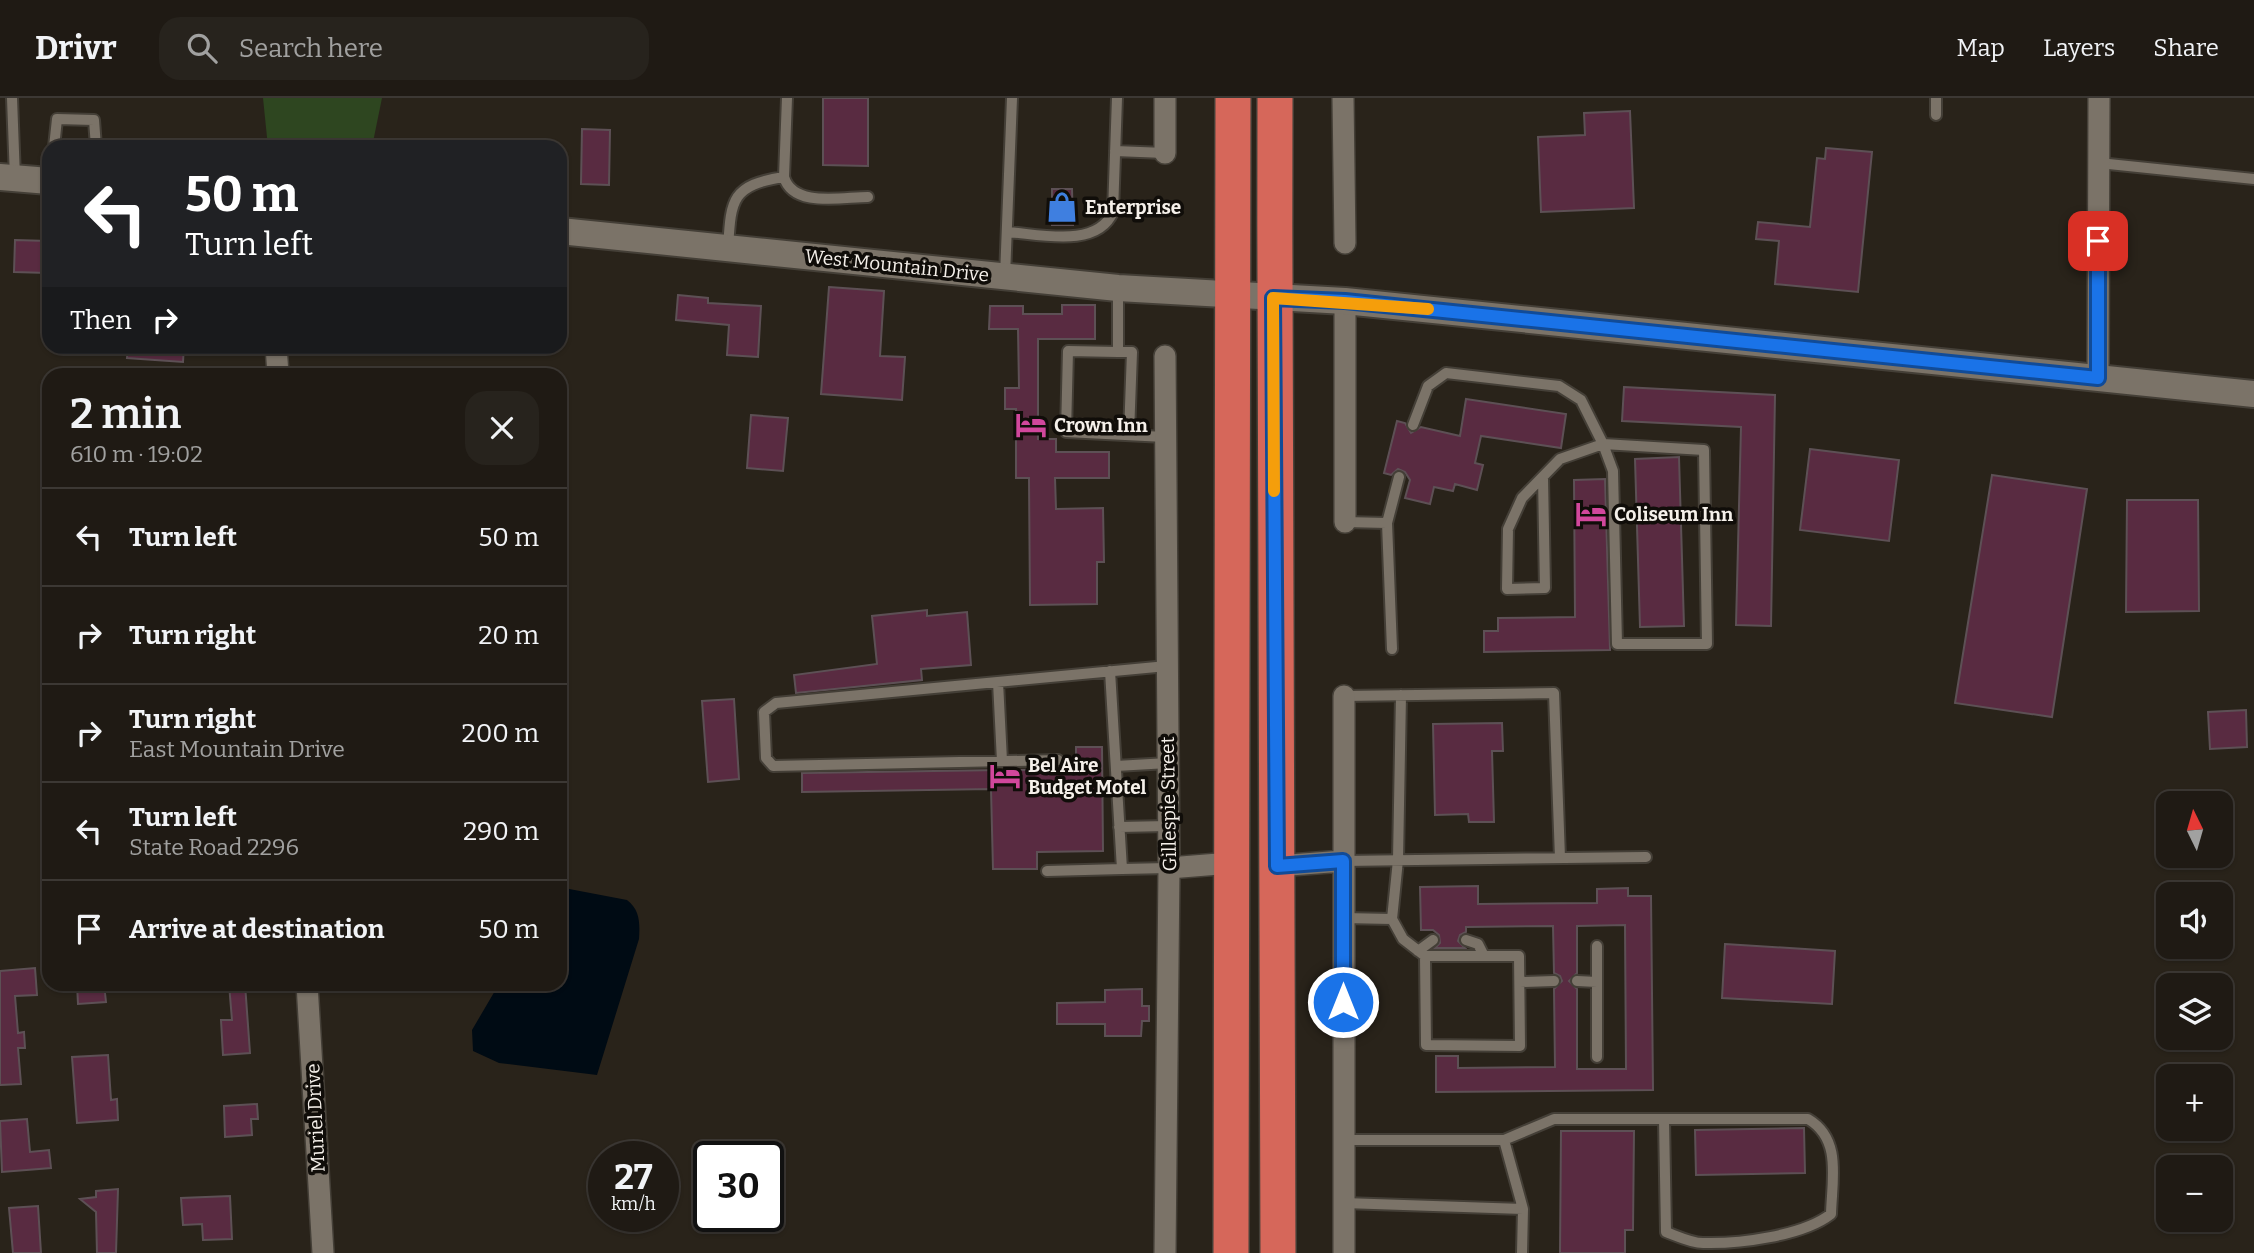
<!DOCTYPE html>
<meta charset="utf-8">
<style>
body{margin:0;font-family:Bitter,serif;background:#27231d;color:#f1f3f6;height:100vh;display:flex;flex-direction:column;font-size:26px;white-space:nowrap}
*{box-sizing:border-box;margin:0}
p{font-size:23px;color:#a1a1a0}
.icon{flex:none;width:38px;height:38px;fill:none;stroke:currentColor;stroke-width:2;stroke-linecap:round;stroke-linejoin:round}
.map{position:relative;flex:1;overflow:hidden}
.side{position:absolute;left:42px;top:270px;width:525px;height:623px;display:flex;flex-direction:column;background:#1f1a14;border-radius:21px;box-shadow:0 2px 5px #0004,0 0 0 2px #3c3834}
.side>*{flex:none}
.top-card{position:absolute;left:42px;top:42px;width:525px;height:214px;border-radius:21px;box-shadow:0 2px 5px #0004,0 0 0 2px #3c3834;background:#202124;color:#fff;overflow:hidden}
.needle{width:46px;rotate:355deg}
.fabs{position:absolute;left:2156px;top:693px;display:grid;gap:14px}
.fabs a{display:grid;place-items:center;width:77px;height:77px;border-radius:14px;background:#1f1a14;box-shadow:0 2px 5px #0004,0 0 0 2px #3c3834;font-size:35px}
.speed{position:absolute;left:588px;top:1043px;display:flex;gap:14px;font-size:35px;font-weight:700;text-align:center}
.speed>*{display:grid;place-content:center;width:91px;height:91px;border-radius:50%;background:#1f1a14;box-shadow:0 2px 5px #0004,0 0 0 2px #3c3834;line-height:1}
.speed small{font-size:18px;font-weight:400}
.speed .limit{border:4px solid #111;border-radius:10px;background:#fff;color:#111}
.pin{position:absolute;display:grid;place-items:center;width:60px;height:60px;color:#fff;margin:-30px;border-radius:14px;box-shadow:0 4px 10px #0006}
.me{position:absolute;width:77px;margin:-38px;rotate:0deg;stroke-linejoin:round;filter:drop-shadow(0 0 5px #0008)}
.turn{display:flex;align-items:center;gap:24px;height:147px;padding:0 28px;font-size:32px}
.turn .icon{width:91px;height:91px;stroke-width:2.5}
.turn b{display:block;font-size:49px;line-height:60px}
.then{display:flex;align-items:center;height:66px;padding:0 28px;background:#0003;gap:14px;font-size:26px}
.round{display:grid;place-items:center;flex:none;width:74px;height:74px;border-radius:21px;background:#27231d}
.summary{display:flex;align-items:center;justify-content:space-between;height:119px;padding:0 28px}
h1{font-size:42px;font-weight:600;line-height:52px}
ul{padding:0;list-style:none}
li{display:flex;align-items:center;gap:21px;height:98px;padding:0 28px;border-top:2px solid #3c3834}
li div{flex:1}
li b{display:block;font-size:26px}
li em{font-style:normal}
header{display:flex;align-items:center;gap:42px;box-sizing:border-box;height:98px;padding:0 35px;background:#1f1a14;border-bottom:2px solid #3c3834}
header strong{font-size:33px}
nav{display:flex;gap:38px;margin-inline-start:auto;font-size:24px}
.search{width:490px;height:63px;background:#27231d;display:flex;align-items:center;gap:18px;box-sizing:border-box;padding:0 24px;border-radius:21px;color:#a1a1a0;font-size:26px}
.map>svg:first-child{display:block}
</style>
<header>
<strong>Drivr</strong>
<div class="search"><svg class="icon" aria-label="search" viewBox="0 0 24 24"><circle cx="10" cy="10" r="6"/><path d="M15 15l6 6"/></svg>Search here</div>
<nav><a>Map</a><a>Layers</a><a>Share</a></nav>
</header>
<div class="map">
<svg width="2254" height="1155" viewBox="0 0 2254 1155">
<rect width="100%" height="100%" fill="#29231a"/>
<!-- green -->
<path fill="#2e4620" d="M263,0H382L372,49H268Z"/>
<!-- water -->
<path fill="#000b14" d="M564,790L627,802C640,812 640,825 639,841L597,977L499,965L473,953L472,932L499,886H560V792Z"/>
<!-- building -->
<path fill="#592b41" stroke="#5d5055" stroke-width="2" fill-rule="evenodd" d="M823,0H868V68L823,67Z
M1630,13L1634,110L1541,114L1538,39L1585,37L1584,15Z
M582,31L610,32L609,87L581,86Z
M1826,50L1872,54L1858,194L1775,186L1779,143L1756,141L1758,124L1810,129L1817,60L1825,61Z
M1052,91H1072L1073,127H1052Z
M15,142L48,143V175L14,174Z
M829,189L884,193L880,258L905,259L902,302L821,296Z
M678,197L708,200V205L761,208L758,259L727,257L729,227L676,222Z
M1062,207H1095V241H1038V341H1056V354H1109V380H1055L1056,411L1103,410L1104,464H1097V506L1030,507L1029,380H1016V311H1005V290H1019L1018,231H989L990,208H1023V216H1062Z
M128,248H184L183,264L127,260Z
M1624,289L1775,297L1771,528L1736,527L1741,329L1622,323Z
M1466,301L1566,316L1561,350L1481,338L1475,365L1483,367L1477,392L1455,386L1453,393L1434,389L1430,406L1405,400L1410,382L1405,374L1398,371L1391,377L1384,375L1397,323L1405,325L1411,335L1421,329L1460,338Z
M751,317L788,320L783,373L747,370Z
M1810,351L1899,362L1889,443L1800,432Z
M1679,359L1684,528L1640,529L1635,361Z
M1992,377L2087,391L2052,619L1955,605Z
M1605,381L1610,552L1484,554V533H1498V520L1575,519L1574,382Z
M2127,402H2198L2199,513L2126,514Z
M927,512V518L967,514L971,567L921,571L922,582L796,595L794,577L877,566L872,518Z
M734,601L739,681L708,684L702,603Z
M2246,612L2247,649L2210,651L2208,614Z
M1502,625L1503,653H1492L1494,724H1469L1468,716L1435,717L1433,626Z
M1076,649H1102L1103,753L1037,754V771H993L991,691L802,694V675L1076,671Z
M1478,788V806L1597,805V791L1628,790V798H1651L1653,992L1436,994V958H1458V970L1555,969L1554,891L1562,883L1560,878L1554,875L1553,828L1466,829V834L1460,837L1458,843L1465,850H1435L1440,845L1439,837L1433,832H1421L1420,789ZM1625,827L1626,971H1577V891L1569,883L1577,875V828Z
M1725,846L1835,853L1832,906L1722,900Z
M35,870L37,897L15,898L18,935L24,934L25,950H18L21,986L0,987V873Z
M77,886H104L106,904L78,906Z
M229,886H245L250,955L223,957L221,922H232Z
M1142,891V908H1149V923H1142L1141,938H1105V926H1057V905L1105,904V892Z
M108,957L111,1002L117,1001L118,1022L77,1025L72,959Z
M257,1006L258,1021H251L252,1037L225,1039L224,1008Z
M27,1021L30,1054L49,1052L51,1070L2,1074L0,1023Z
M1804,1030L1805,1075L1696,1077L1695,1032Z
M1561,1033H1634L1633,1132H1625V1155H1560Z
M118,1091L116,1155H97L96,1114L80,1101L96,1099V1093Z
M230,1098L232,1141L203,1142L202,1126L183,1127L181,1100Z
M38,1108L41,1155H13L9,1110Z"/>
<g fill="none" stroke-linecap="round" stroke-linejoin="round">
<defs>
<path id="service" d="M12,0L15,80
M1936,17V0
M54,49L57,21L94,22L96,49
M1115,53L1165,55
M2099,65L2254,81
M784,79C793,110 842,99 868,99
M1007,134C1039,136 1097,151 1113,114L1117,0
M728,150C731,102 731,87 784,79L787,0
M1005,178L1012,0
M1118,190V254L1068,253L1066,334L1165,339
M1118,254H1132L1129,336
M1413,327L1428,288L1446,275L1559,288L1581,302L1603,346L1704,352L1707,546H1617L1613,373L1603,346L1560,361L1522,400L1508,431L1507,491L1545,490L1543,379
M1345,424L1387,425L1399,379
M1387,425L1392,551
M998,584L1002,663
M1344,598L1554,595L1560,760
M1058,662L773,668L766,660L764,614L776,605L1167,568
M1116,668L1168,665
M1119,729L1168,728
M1343,763L1646,759
M1122,771L1169,770
M1047,773L1122,771L1110,573
M1343,820L1392,821L1403,841L1425,858H1519L1520,948L1426,947L1425,858
M1392,821L1398,762L1401,597
M1466,842L1478,846L1484,858
M1597,848V959
M1418,853L1433,842
M1577,883L1597,884
M1520,884L1554,883
M1344,1042H1504L1554,1021H1808C1842,1041 1832,1081 1831,1116C1803,1138 1739,1146 1703,1145C1691,1145 1677,1138 1666,1134L1664,1022
M1504,1042L1523,1111L1522,1155
M1344,1105L1523,1111"/>
<path id="minor" d="M1343,0L1345,145
M1165,55V0
M276,248L278,276
M1165,258L1169,770L1165,1155
M2098,280L2099,0
M1345,424V203
M1344,598V1155
M1277,768L1343,763
M1169,770L1231,765
M307,886L323,1155"/>
<path id="tertiary" d="M0,79L49,83
M560,133L1118,190L1345,203L2254,296"/>
<path id="trunk" d="M1275,0C1274,385 1278,770 1278,1155
M1231,1155L1233,0"/>
</defs>
<!-- service casing -->
<use href="#service" stroke="#443f37" stroke-width="14"/>
<!-- minor casing -->
<use href="#minor" stroke="#443f37" stroke-width="24"/>
<!-- tertiary casing -->
<use href="#tertiary" stroke="#443f37" stroke-width="30"/>
<!-- trunk casing -->
<use href="#trunk" stroke="#443f37" stroke-width="38"/>
<!-- service -->
<use href="#service" stroke="#7b7368" stroke-width="10"/>
<!-- minor -->
<use href="#minor" stroke="#7b7368" stroke-width="21"/>
<!-- tertiary -->
<use href="#tertiary" stroke="#7b7368" stroke-width="26"/>
<!-- trunk -->
<use href="#trunk" stroke="#d6675a" stroke-width="35"/>
</g>
<g fill="none" stroke-linecap="round" stroke-linejoin="round">
<defs>
<path id="route" d="M1343,904V763L1277,768L1273,200L1345,203L2098,280V143"/>
</defs>
<!-- route casing -->
<use href="#route" stroke="#114b97" stroke-width="18"/>
<!-- route -->
<use href="#route" stroke="#1a73e8" stroke-width="12"/>
<!-- slow -->
<path stroke="#f59e0b" stroke-width="12" d="M1274,393L1273,200L1428,211"/>
</g>
<!-- icons -->
<defs>
<symbol id="shop-bare" viewBox="-9 -9 18 18"><path d="M-5-2.5h2.3a2.7 3.5 0 0 1 5.4 0H5L5.5 6h-11ZM-1.5-2.5h3a1.5 2.3 0 0 0-3 0Z" fill="#3f7fe0" stroke="#100d09" stroke-width="2.5" paint-order="stroke"/></symbol>
<symbol id="hotel-bare" viewBox="-9 -9 18 18"><path d="M-6-4.5h1.5V1H6V5H4.5V3h-9V5H-6ZM-4 0a1.8 1.8 0 1 1 3.6 0ZM.5 0V-2.5h3Q6-2.5 6 0Z" fill="#d1479c" stroke="#100d09" stroke-width="2.5" paint-order="stroke"/></symbol>
</defs>
<g fill-rule="evenodd">
<use href="#shop-bare" x="1040" y="87" width="44" height="44"/>
<use href="#hotel-bare" x="1009" y="305" width="44" height="44"/>
<use href="#hotel-bare" x="1569" y="394" width="44" height="44"/>
<use href="#hotel-bare" x="983" y="656" width="44" height="44"/>
</g>
<g text-anchor="middle" stroke-width="7" stroke-linejoin="round" paint-order="stroke">
<!-- poi labels -->
<g font-size="19" font-weight="bold" fill="#f5f0ea" stroke="#100d09" text-anchor="start">
<text x="1085" y="116">Enterprise</text>
<text x="1054" y="334">Crown Inn</text>
<text x="1614" y="423">Coliseum Inn</text>
<text x="1028" y="674">Bel Aire<tspan x="1028" dy="22">Budget Motel</tspan></text>
</g>
<!-- street labels -->
<g font-size="19" fill="#f5f0ea" stroke="#100d09">
<text transform="translate(897 167) rotate(6)" y="7">West Mountain Drive</text>
<text transform="translate(1168 706) rotate(-91)" y="7">Gillespie Street</text>
<text transform="translate(315 1020) rotate(-93)" y="7">Muriel Drive</text>
</g>
</g>
</svg>
<div class="fabs">
<a><svg class="needle" viewBox="-14 -14 28 28"><path d="M0-13l5 13h-10z" fill="#e53935"/><path d="M0 13l5-13h-10z" fill="#a1a1a0"/></svg></a>
<a><svg class="icon" aria-label="sound" viewBox="0 0 24 24"><path d="M4 9h4l5-4v14l-5-4H4zM17 9q2 3 0 6"/></svg></a>
<a><svg class="icon" aria-label="layers" viewBox="0 0 24 24"><path d="M12 4l9 5-9 5-9-5zM3 14l9 5 9-5"/></svg></a>
<a>+</a>
<a>−</a>
</div>
<div class="speed"><div>27<small>km/h</small></div><div class="limit">30</div></div>
<div class="pin" style="left:2098px;top:143px;background:#d93025"><svg class="icon" aria-label="arrive" viewBox="0 0 24 24"><path d="M6 21V4h12l-3 4 3 4H6"/></svg></div>
<svg class="me" style="left:1343px;top:904px" viewBox="-20 -20 40 40"><circle r="17" fill="#1a73e8" stroke="#fff" stroke-width="3"/><path d="M0-11L8 9 0 5-8 9z" fill="#fff"/></svg>
<div class="top-card">
<div class="turn"><svg class="icon" aria-label="left" viewBox="0 0 24 24"><path d="M17 20v-9H6M10 6l-5 5 5 5"/></svg><div><b>50 m</b>Turn left</div></div>
<div class="then">Then<svg class="icon" aria-label="right" viewBox="0 0 24 24"><path d="M7 20v-9h11M14 6l5 5-5 5"/></svg></div>
</div>
<section class="side">
<div class="summary"><div><h1>2 min</h1><p>610 m · 19:02</p></div><a class="round"><svg class="icon" aria-label="close" viewBox="0 0 24 24"><path d="M6 6l12 12M18 6L6 18"/></svg></a></div>
<ul>
<li><svg class="icon" aria-label="left" viewBox="0 0 24 24"><path d="M17 20v-9H6M10 6l-5 5 5 5"/></svg><div><b>Turn left</b></div><em>50 m</em></li>
<li><svg class="icon" aria-label="right" viewBox="0 0 24 24"><path d="M7 20v-9h11M14 6l5 5-5 5"/></svg><div><b>Turn right</b></div><em>20 m</em></li>
<li><svg class="icon" aria-label="right" viewBox="0 0 24 24"><path d="M7 20v-9h11M14 6l5 5-5 5"/></svg><div><b>Turn right</b><p>East Mountain Drive</p></div><em>200 m</em></li>
<li><svg class="icon" aria-label="left" viewBox="0 0 24 24"><path d="M17 20v-9H6M10 6l-5 5 5 5"/></svg><div><b>Turn left</b><p>State Road 2296</p></div><em>290 m</em></li>
<li><svg class="icon" aria-label="arrive" viewBox="0 0 24 24"><path d="M6 21V4h12l-3 4 3 4H6"/></svg><div><b>Arrive at destination</b></div><em>50 m</em></li>
</ul>
</section>
</div>
